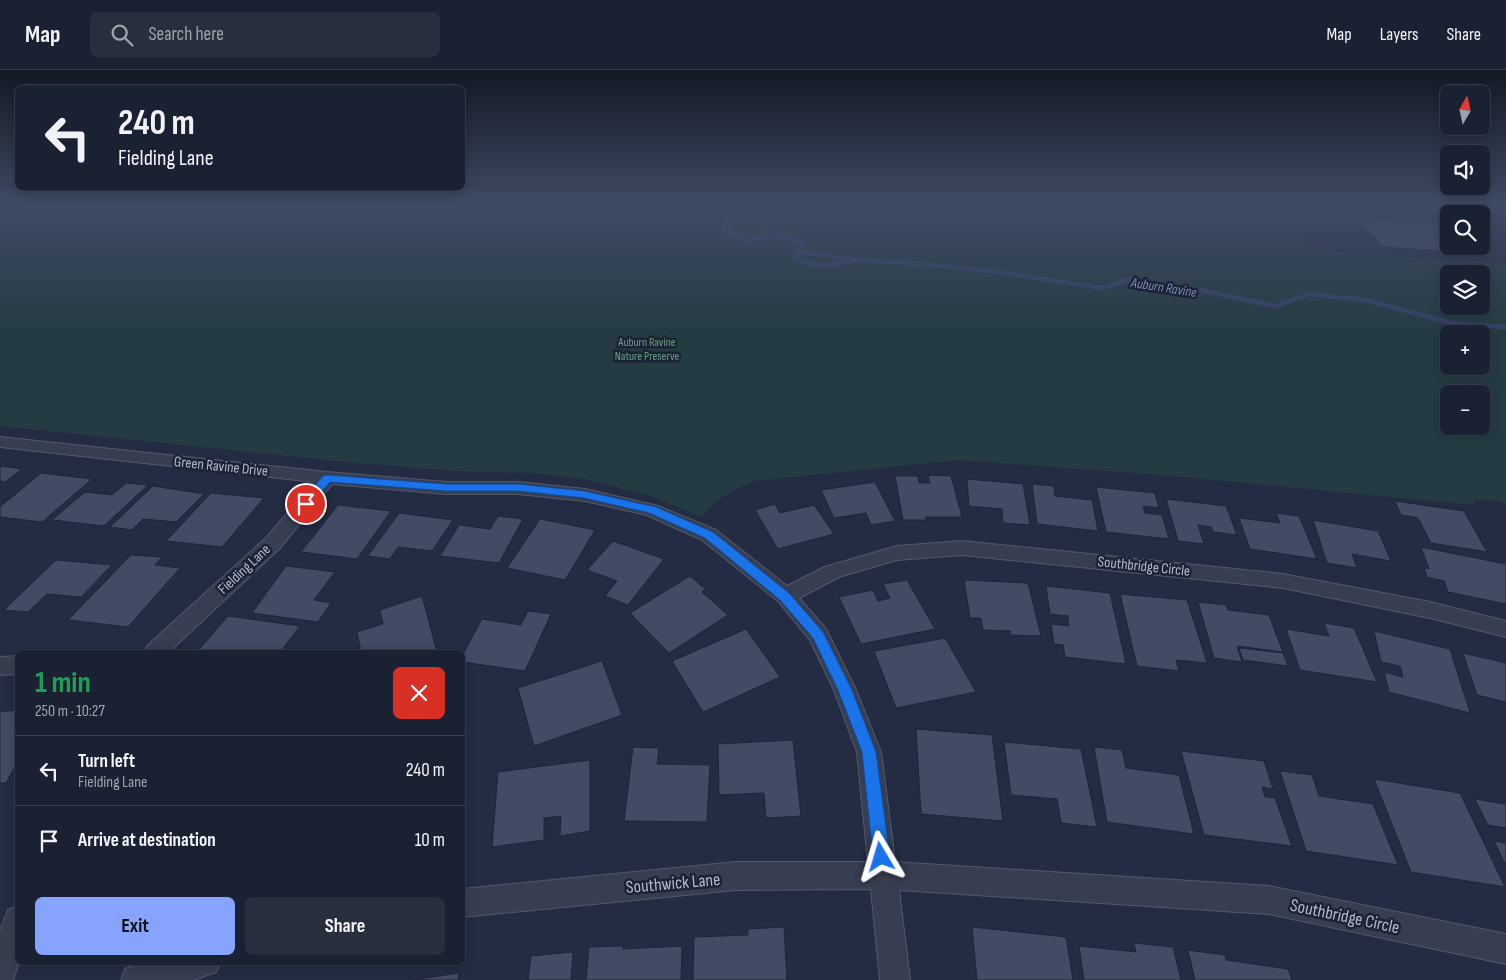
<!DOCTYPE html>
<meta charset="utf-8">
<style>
body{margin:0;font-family:"Sofia Sans Condensed",sans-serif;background:#272e3e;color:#f1f3f6;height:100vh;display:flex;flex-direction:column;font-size:19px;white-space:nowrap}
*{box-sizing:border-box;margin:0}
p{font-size:16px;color:#9fa3ac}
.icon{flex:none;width:28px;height:28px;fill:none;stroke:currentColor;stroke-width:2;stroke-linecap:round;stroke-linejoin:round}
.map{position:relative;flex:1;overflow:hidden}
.details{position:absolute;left:15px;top:580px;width:450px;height:315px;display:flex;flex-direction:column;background:#1a2132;border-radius:8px;box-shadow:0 2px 12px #0003,0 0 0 1px #383e4d}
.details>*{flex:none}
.banner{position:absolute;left:15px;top:15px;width:450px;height:105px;border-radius:8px;box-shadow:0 2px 12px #0003,0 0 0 1px #383e4d;background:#1a2132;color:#f1f3f6;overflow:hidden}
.needle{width:32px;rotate:9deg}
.controls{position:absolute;left:1440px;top:15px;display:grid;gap:10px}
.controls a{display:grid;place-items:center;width:50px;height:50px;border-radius:8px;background:#1a2132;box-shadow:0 2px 12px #0003,0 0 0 1px #383e4d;font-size:25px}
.pin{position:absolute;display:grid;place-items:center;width:42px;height:42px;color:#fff;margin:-21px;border:2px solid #fff;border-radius:50%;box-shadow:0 1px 5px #0007}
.me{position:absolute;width:55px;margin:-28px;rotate:353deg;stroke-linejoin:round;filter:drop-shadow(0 0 4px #0008)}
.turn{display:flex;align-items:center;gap:18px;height:105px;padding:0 20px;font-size:22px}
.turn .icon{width:65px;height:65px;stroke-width:2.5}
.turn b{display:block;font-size:35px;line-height:42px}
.round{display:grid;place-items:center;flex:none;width:52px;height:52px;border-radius:8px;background:#272e3e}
.summary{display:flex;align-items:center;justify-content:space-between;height:85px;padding:0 20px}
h1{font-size:30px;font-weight:700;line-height:38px;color:#1e9e55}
.cta{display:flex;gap:10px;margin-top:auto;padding:10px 20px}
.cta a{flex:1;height:58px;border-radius:8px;background:#86a3ff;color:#111;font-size:20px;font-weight:700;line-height:58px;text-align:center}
.cta a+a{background:#272e3e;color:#f1f3f6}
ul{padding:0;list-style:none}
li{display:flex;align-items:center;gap:15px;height:70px;padding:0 20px;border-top:1px solid #383e4d}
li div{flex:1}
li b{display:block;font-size:19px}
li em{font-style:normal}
header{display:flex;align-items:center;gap:30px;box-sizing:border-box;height:70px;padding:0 25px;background:#1a2132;border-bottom:1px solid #383e4d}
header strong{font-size:24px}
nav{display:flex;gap:28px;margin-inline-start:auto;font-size:18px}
.search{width:350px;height:45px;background:#272e3e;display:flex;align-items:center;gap:12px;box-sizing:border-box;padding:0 18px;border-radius:8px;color:#9fa3ac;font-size:19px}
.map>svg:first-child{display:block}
</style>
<header>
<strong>Map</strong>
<div class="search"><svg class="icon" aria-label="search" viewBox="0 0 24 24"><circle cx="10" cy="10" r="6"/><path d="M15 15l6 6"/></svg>Search here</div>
<nav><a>Map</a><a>Layers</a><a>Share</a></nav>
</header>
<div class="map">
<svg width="1506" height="910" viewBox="0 0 1506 910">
<rect width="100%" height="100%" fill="#232c42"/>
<!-- green -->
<path fill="#253b43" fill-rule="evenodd" d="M0,135H1040L1286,149L1309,180L1506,193V434L1499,431L1473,429L1475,435L1161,405L958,390L755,411C735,418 715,429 702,447L648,425L580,408L529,403L453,401L344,392L0,356ZM1449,204H1481V236H1449ZM1449,264H1481V296H1449ZM1449,324H1481V356H1449Z"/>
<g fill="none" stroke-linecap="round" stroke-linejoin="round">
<!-- stream -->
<path stroke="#344168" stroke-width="4.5" d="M631,135L633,137L711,140L729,147L724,160L745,170L780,166L804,172L795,189L822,196L857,190L912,193L998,202L1102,218L1129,209L1209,222L1275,236L1309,224L1366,230L1452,253L1506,257
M800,182L852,189"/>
</g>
<!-- building -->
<path fill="#424b64" stroke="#1e2539" d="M1306,135H1415L1422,142Z
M1359,150L1442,155L1449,161V176H1465L1472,183L1383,177Z
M0,396L22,399L5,412L0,411Z
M41,403L92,409L42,452L0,447V437Z
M928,405L951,406L962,447H925L926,450H903L895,406H918L919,413H930Z
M967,409L1023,414L1030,455L1003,453L1002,439L969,436Z
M875,412L895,451L871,455L866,443L834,448L821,420Z
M126,413L148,415L104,456L52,450L85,422L112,425Z
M1032,414L1054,416L1055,426L1092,430L1098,461L1037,454Z
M153,416L204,424L176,452L143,449L132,460L110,457Z
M1096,417L1155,423L1159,438L1143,436L1145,443L1162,445L1169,469L1106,462Z
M211,423L264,428L222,477L166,471Z
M1166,429L1226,436L1237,465L1213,462L1211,457L1198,455L1204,474L1178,471Z
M1395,431L1464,441L1487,482L1431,473L1418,448L1401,445Z
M775,434L780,443L814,435L834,464L778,479L755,440Z
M338,435L391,441L357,489L301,482Z
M399,443L453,450L432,481L398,477L390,489L368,486Z
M1276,443L1299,446L1317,489L1250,479L1239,448L1280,453Z
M498,446L523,449L499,493L440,486L459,455L490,459Z
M540,449L595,460L565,510L507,498Z
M1313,450L1378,461L1391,491L1352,484L1357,498L1327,493Z
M613,471L664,489L628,535L605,526L617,511L587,500Z
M1421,477L1506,494V534L1448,522L1444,511L1427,507L1424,498L1429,499Z
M131,485L162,487L155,495L180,498L128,557L68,550Z
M56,490L112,495L81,527L47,524L28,542L4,540Z
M286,496L335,502L314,530L331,533L318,552L252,543Z
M690,506L705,519L702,522L728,545L669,583L630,543Z
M907,510L935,559L861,574L839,527L873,520L878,531L890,528L883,514Z
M964,510L1028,513L1041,566L1011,565L1010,561L983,560L981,548H970Z
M1046,516L1110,523L1126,594L1065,587L1063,575L1054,574L1051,554L1069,556L1068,546L1050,544Z
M1120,524L1187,530L1207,593L1176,590L1179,601L1137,596Z
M422,526L437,582H361L357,562L383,554L380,540Z
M1198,532L1226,535L1228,540L1269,545L1283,582L1237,576L1242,592L1214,588Z
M528,541L551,544L525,601L462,592V586L482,549L521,555Z
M228,546L300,556L280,582H197Z
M1324,553L1354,558L1377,612L1300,600L1286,559L1329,566Z
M746,559L780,607L703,642L672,591Z
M1374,561L1450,579L1470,643L1389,622L1384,602L1403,607L1400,596L1381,592Z
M945,568L976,622L896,638L874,581Z
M1239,578L1283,583L1288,596L1243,590Z
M1463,583L1506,593V632L1477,625Z
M602,591L622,645L534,676L518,618Z
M18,640V691L6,713H0V642Z
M916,659L992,665L1003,751L921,744Z
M793,670L801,746L766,748L764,723L719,725L718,674Z
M1004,672L1081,679L1097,757L1061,753L1057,729L1011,725Z
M633,677L659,678L657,694L710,695L707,752L624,751Z
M1094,677L1122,680L1126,698L1179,705L1194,764L1107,752Z
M1181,681L1264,691L1273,719L1262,717L1265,727L1275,728L1292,776L1204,765Z
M590,690V761L560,766L561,746L544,748V770L492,777L498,702Z
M1280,701L1312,705L1319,726L1373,734L1398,795L1306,781Z
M1374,709L1460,723L1505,817L1411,802Z
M1475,729L1506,734V758L1488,755Z
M1494,771L1506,773V796Z
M784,857L787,910H693L694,867L748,865V859Z
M972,857L1066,867L1073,910H977Z
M1134,873L1173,877L1181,910H1084L1079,876L1136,882Z
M623,876V879L682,876L681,910H586L589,877Z
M1188,880L1225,885L1226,890L1288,899L1292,910H1195Z
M573,882L571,910H528L531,886Z
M459,903L458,910H413Z"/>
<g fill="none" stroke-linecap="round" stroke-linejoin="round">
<defs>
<path id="street" d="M0,367L327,402L446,412H518L585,419L658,436L716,460L787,516L825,497L897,476L962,471L1283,504L1430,532L1506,551V567L1430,548L1283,518L962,485L897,490L839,507L799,528L826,559L856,620L881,682L895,792L1269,816L1506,864V894L1269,844L899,820L910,910H880L871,819L736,820L462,847V819L736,792H868L857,682L834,620L810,570L778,531L702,470L647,445L585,431L518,424H446L332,414L280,478L169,582H144L147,576L266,468L314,412L0,377Z
M18,586V604L0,605V587Z
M18,836L19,892L13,910H0V861L8,840Z
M146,892H221L216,902L193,910H121L125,899Z"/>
</defs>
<!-- street casing -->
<use href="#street" stroke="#53596c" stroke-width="2"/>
<!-- street -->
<use href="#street" fill="#383e51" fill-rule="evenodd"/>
</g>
<!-- sky -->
<linearGradient id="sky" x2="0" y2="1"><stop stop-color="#131824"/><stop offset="0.52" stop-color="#3f4b65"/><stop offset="1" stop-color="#3f4b65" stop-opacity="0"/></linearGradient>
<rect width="1506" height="262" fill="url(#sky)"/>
<!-- route -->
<path fill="#1a73e8" stroke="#114b97" d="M327,405L446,414H518L584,421L656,437L713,462L789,523L823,562L852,620L876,682L890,787L887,793L881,795L876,793L873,787L862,682L838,620L813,568L780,530L705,468L649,443L584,428L518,421H446L330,412L309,437H302V431L323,406Z"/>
<g text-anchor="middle" stroke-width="5" stroke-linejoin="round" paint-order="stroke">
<!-- far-park labels -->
<g font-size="12" fill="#699f7e" stroke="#1c2337">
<text x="647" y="276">Auburn Ravine<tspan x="647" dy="14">Nature Preserve</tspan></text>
</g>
<!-- far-water labels -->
<g font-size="14" font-style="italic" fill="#7a8ab5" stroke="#1c2337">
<text transform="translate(1164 217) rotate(9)" y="5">Auburn Ravine</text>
</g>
<!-- street labels -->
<g font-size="15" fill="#b4bacc" stroke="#1c2337">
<text transform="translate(221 396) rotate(6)" y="5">Green Ravine Drive</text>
<text transform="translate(1144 496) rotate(6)" y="5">Southbridge Circle</text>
<text transform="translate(244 499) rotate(-43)" y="5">Fielding Lane</text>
</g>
<!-- near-street labels -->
<g font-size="18" fill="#b4bacc" stroke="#1c2337">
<text transform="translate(673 813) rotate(-5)" y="6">Southwick Lane</text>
<text transform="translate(1345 846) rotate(12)" y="6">Southbridge Circle</text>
</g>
</g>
</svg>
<div class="controls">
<a><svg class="needle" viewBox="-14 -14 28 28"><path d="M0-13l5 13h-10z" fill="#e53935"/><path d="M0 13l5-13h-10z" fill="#9fa3ac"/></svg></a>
<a><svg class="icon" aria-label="sound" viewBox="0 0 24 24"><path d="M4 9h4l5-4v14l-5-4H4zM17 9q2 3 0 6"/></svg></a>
<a><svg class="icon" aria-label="search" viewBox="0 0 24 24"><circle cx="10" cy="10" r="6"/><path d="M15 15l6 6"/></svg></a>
<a><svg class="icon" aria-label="layers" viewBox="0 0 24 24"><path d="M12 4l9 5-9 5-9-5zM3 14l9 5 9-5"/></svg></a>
<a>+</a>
<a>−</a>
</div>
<div class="pin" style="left:306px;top:434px;background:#d93025"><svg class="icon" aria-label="arrive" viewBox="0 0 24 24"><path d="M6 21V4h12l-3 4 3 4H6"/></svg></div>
<svg class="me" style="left:881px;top:787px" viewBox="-20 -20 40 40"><path d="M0-17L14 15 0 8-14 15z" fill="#1a73e8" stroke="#fff" stroke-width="4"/></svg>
<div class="banner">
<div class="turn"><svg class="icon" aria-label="left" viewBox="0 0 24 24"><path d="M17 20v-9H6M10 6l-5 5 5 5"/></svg><div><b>240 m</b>Fielding Lane</div></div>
</div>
<section class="details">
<div class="summary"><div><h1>1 min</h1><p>250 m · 10:27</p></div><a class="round" style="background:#d93025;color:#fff"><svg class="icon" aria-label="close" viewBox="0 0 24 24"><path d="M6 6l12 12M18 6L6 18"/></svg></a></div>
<ul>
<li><svg class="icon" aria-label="left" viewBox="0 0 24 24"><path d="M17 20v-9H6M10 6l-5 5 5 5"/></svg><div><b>Turn left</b><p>Fielding Lane</p></div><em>240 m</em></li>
<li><svg class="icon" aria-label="arrive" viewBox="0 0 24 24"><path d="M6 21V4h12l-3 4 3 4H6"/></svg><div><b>Arrive at destination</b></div><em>10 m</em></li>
</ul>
<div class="cta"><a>Exit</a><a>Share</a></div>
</section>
</div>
